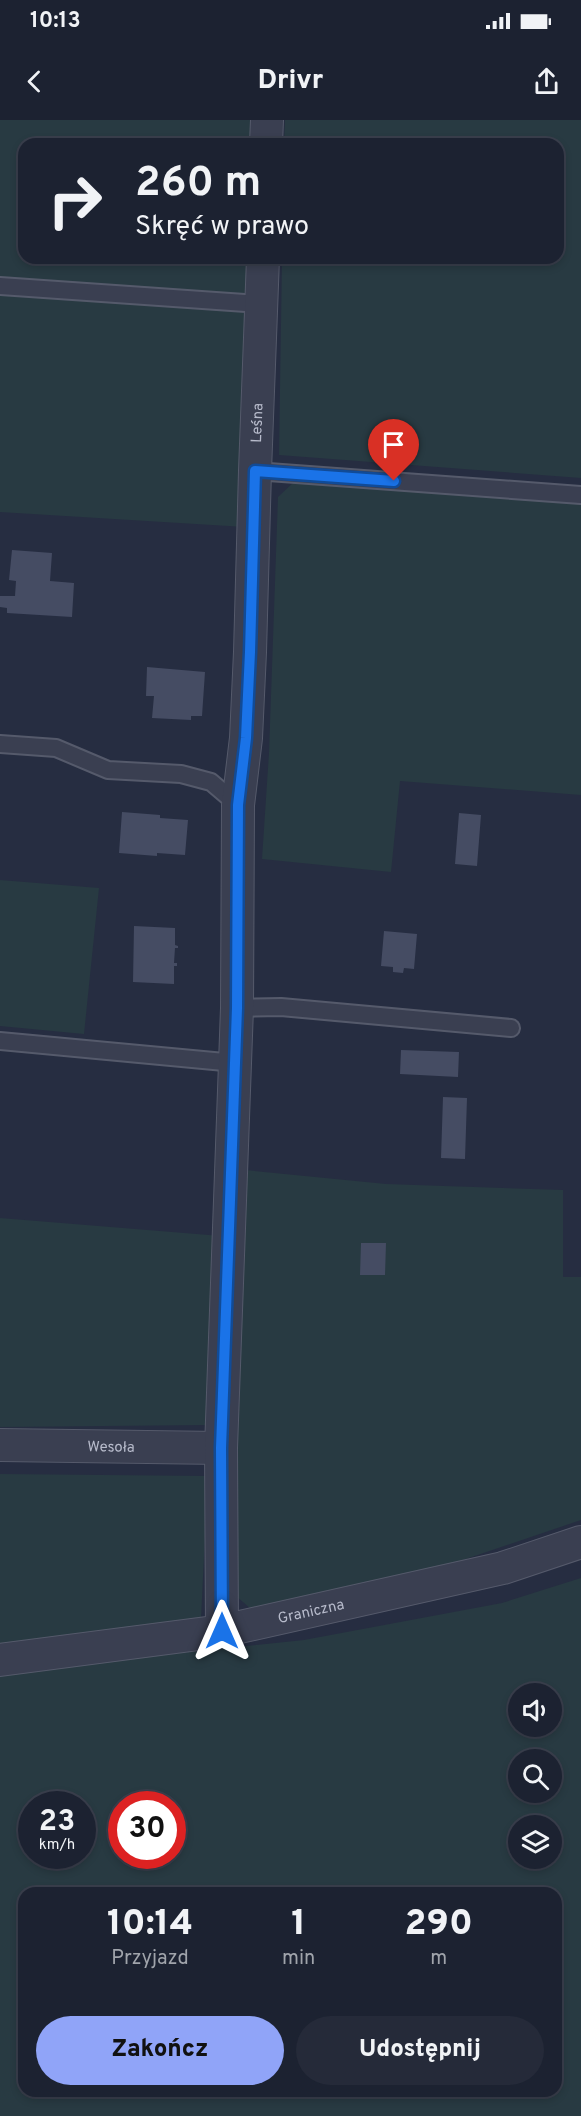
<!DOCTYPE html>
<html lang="pl">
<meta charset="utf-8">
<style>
body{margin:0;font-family:Overpass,sans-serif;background:#252a39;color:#f1f3f6;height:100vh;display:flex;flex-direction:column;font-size:22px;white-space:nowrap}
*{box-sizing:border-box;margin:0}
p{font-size:20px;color:#a0a4ab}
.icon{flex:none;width:33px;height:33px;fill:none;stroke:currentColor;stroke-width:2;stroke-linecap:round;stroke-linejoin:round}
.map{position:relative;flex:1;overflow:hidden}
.side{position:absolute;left:18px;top:1767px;width:544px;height:210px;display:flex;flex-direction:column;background:#1c2231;border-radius:18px;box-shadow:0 3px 9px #0003,0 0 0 2px #3a3f4d}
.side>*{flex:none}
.banner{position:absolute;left:18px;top:18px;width:546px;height:126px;border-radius:18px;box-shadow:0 3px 9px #0003,0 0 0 2px #3a3f4d;background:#1c2231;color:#f1f3f6;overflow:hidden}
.fabs{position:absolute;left:508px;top:1563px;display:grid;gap:12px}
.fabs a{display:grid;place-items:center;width:54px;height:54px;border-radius:50%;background:#1c2231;box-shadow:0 3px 9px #0003,0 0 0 2px #3a3f4d;font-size:30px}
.speed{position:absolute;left:18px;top:1671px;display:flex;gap:12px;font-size:30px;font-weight:700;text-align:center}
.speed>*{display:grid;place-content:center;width:78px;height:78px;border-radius:50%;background:#1c2231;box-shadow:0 3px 9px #0003,0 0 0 2px #3a3f4d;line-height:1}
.speed small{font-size:15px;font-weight:400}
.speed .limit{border:9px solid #d22;background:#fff;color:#111}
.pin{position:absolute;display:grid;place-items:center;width:51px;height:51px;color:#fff;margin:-62px -26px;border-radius:50% 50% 50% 0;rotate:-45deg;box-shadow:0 0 6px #0007}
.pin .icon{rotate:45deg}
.me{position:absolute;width:66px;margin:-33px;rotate:0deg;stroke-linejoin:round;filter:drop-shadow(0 0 4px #0008)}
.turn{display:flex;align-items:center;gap:21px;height:126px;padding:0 18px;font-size:27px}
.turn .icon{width:78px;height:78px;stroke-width:2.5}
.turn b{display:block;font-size:42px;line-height:51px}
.eta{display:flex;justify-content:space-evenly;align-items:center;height:102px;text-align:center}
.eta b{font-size:36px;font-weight:800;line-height:42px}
.action{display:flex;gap:12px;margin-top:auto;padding:12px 18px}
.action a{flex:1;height:69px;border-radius:36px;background:#90a4f8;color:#111;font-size:24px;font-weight:800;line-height:69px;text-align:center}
.action a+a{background:#252a39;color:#f1f3f6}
.status{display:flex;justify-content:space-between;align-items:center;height:42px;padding:0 30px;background:#1c2231;direction:ltr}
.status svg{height:16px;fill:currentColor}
header{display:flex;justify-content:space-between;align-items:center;height:78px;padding:0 18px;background:#1c2231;font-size:27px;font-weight:800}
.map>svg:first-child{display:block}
</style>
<div class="status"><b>10:13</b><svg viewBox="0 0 49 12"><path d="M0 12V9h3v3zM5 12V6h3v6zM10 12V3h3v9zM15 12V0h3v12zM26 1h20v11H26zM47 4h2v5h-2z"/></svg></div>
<header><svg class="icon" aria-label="back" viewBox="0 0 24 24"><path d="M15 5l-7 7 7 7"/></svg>Drivr<svg class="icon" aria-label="share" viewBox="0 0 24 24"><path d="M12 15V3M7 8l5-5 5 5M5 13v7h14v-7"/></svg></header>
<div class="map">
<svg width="581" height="1996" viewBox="0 0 581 1996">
<rect width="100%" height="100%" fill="#262d41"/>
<!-- green -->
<path fill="#283a42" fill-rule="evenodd" d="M0,0H256V24H24V138H253L252,178L0,158Z
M285,0H581V358L279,335L282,138H558V24H284Z
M0,171L254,188L245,407L0,392Z
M294,362L581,384V675L400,661L391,752L262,739L269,633L278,377Z
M0,760L99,768L84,914L0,906Z
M245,1050L386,1064L563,1070V1157H581V1400L374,1470L251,1489L228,1469Z
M0,1098L221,1116L210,1305L0,1307Z
M0,1354L208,1356L201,1498L0,1526Z
M581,1458V1996H0V1552L304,1520L502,1483ZM519,1574H552V1606H519ZM519,1640H552V1672H519ZM32,1684H82V1736H32ZM122,1684H172V1736H122ZM519,1706H552V1738H519ZM24,1773H556V1971H24Z"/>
<!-- building -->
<path fill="#454c63" d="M12,430L52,433L50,461L74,463L72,497L7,493V488L0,487V476H15L16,461L9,460Z
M147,547L205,552L202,596H191V600L152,598L154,576H146Z
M122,692L160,695V698L188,700L185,735L157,733V736L119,733Z
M459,693L481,695L477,746L455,744Z
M134,806L175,808V825L178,826V828H175L174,843H177V846H174V864L133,862Z
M384,811L417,814L414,849L404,848L403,853L393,852V847L381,846Z
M401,930L459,932L458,957L400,954Z
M443,977L467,978L465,1039L441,1038Z
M361,1123H386L385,1155H360Z"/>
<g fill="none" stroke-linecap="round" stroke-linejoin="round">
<defs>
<path id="service" d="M0,166L261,184
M255,351L581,375
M0,624L56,628L108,650L181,654L211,662L238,685
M237,888L281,887L511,908
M0,921L235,943"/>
<g id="minor">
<path d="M266,24L267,0"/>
<path id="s1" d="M0,1325L221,1328"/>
<path id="s2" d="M222,1511L221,1328L237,888L238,685L246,618L250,532L255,351L263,138"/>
<path id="s3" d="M0,1540L222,1511L503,1448L581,1422"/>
</g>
</defs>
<!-- service casing -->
<use href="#service" stroke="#555a6b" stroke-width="20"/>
<!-- minor casing -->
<use href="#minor" stroke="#555a6b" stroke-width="34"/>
<!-- service -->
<use href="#service" stroke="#3a3f51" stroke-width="16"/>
<!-- minor -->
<use href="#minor" stroke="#3a3f51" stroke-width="32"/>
</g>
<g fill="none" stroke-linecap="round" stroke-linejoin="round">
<defs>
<path id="route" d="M222,1511L221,1328L237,888L238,685L246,618L250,532L255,351L394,361"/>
</defs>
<!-- route casing -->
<use href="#route" stroke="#114b97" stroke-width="15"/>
<!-- route -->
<use href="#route" stroke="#1a73e8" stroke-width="10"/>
</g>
<g text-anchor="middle" stroke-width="4.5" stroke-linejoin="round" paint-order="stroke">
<!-- street labels -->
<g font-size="15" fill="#b7bbcb" stroke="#1f2436">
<text dy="5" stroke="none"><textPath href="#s2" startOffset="1209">Leśna</textPath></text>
<text dy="5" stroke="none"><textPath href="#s1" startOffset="111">Wesoła</textPath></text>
<text dy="5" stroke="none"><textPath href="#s3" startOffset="315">Graniczna</textPath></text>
</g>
</g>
</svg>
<div class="fabs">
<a><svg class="icon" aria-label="sound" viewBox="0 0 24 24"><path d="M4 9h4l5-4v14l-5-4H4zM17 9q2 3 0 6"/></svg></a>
<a><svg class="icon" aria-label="search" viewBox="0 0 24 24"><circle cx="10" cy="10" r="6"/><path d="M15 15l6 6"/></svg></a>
<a><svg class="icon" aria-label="layers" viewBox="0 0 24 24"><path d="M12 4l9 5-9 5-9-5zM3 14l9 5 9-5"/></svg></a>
</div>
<div class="speed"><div>23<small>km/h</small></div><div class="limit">30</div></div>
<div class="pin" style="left:394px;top:361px;background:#d93025"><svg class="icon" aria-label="arrive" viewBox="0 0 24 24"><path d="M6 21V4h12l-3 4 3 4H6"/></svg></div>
<svg class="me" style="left:222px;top:1511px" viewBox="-20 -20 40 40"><path d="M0-17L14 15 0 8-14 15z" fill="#1a73e8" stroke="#fff" stroke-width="4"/></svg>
<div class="banner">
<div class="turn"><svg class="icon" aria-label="right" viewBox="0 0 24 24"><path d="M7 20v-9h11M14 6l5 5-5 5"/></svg><div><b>260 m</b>Skręć w prawo</div></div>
</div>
<section class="side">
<div class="eta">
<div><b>10:14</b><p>Przyjazd</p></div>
<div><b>1</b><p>min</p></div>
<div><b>290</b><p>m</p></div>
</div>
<div class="action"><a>Zakończ</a><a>Udostępnij</a></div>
</section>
</div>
